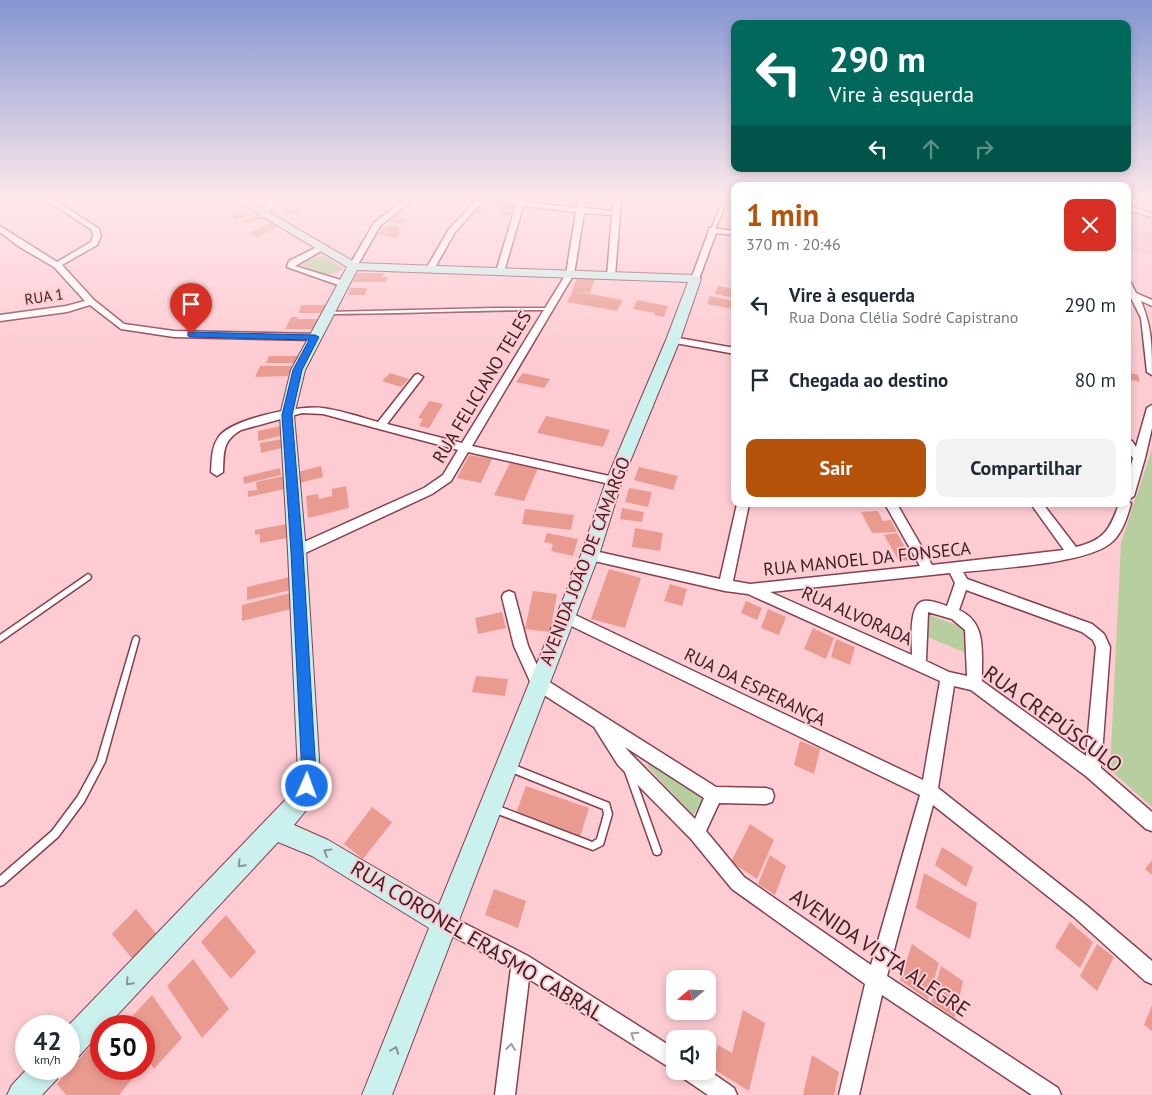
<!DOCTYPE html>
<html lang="pt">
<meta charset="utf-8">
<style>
body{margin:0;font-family:"PT Sans",sans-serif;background:#f2f2f3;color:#1f2937;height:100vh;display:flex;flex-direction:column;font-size:19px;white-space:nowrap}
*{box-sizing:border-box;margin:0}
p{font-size:16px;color:#747a83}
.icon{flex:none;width:28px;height:28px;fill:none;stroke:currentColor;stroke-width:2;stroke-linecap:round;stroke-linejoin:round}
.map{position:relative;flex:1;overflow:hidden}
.panel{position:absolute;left:731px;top:182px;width:400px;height:325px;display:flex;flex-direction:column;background:#fff;border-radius:10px;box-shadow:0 2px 8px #0003}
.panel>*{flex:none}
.guide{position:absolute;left:731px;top:20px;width:400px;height:152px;border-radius:10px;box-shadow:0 2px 8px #0003;background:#00695c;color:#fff;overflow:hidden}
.needle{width:32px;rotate:251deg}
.tools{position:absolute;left:666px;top:970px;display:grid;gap:10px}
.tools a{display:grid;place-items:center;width:50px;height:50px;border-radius:10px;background:#fff;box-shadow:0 2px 8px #0003;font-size:25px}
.speed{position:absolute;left:15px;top:1015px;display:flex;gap:10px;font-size:25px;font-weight:700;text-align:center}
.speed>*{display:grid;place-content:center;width:65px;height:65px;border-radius:50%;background:#fff;box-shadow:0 2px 8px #0003;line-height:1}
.speed small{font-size:12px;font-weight:400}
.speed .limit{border:8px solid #d22;background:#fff;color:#111}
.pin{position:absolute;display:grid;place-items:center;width:42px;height:42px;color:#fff;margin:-51px -21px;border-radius:50% 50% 50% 0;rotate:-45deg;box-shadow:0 0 5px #0007}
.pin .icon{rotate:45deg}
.me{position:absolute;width:55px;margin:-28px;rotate:2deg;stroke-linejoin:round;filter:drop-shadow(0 0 4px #0008)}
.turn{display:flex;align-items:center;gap:18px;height:105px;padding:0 15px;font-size:22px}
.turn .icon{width:65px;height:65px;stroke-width:2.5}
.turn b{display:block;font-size:35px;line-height:42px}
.lanes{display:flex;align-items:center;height:48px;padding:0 15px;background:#0003;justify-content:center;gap:25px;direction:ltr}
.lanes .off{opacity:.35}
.round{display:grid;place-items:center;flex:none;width:52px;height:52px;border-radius:10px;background:#f2f2f3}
.headline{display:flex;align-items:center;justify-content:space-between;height:85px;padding:0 15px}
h1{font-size:30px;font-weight:700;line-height:38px;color:#b45309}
.primary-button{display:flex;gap:10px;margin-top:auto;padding:10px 15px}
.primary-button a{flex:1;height:58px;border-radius:10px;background:#b45309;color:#fff;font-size:20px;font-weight:700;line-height:58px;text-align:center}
.primary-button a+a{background:#f2f2f3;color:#1f2937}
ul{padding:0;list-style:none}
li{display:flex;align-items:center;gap:15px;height:75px;padding:0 15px}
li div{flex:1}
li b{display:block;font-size:19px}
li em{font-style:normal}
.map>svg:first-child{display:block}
</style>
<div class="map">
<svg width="1152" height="1095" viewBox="0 0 1152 1095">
<rect width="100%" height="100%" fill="#fdcbd2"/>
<!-- built -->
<path fill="#f1bbc3" d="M1128,210L1152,217V255L1128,252Z"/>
<!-- green -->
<path fill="#b7ce9e" d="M324,256L343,268C330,281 318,272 302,265L307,260Z
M1152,449V807L1110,770L1121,543Z
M927,614L970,630L966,653L923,635Z
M652,760L707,796L693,815L647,766Z"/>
<!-- building -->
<path fill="#ea9b90" d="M496,202L515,203L514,209H494Z
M300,207L301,212L283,215L282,209Z
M480,207L489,208L484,214L474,213Z
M245,211L251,214L235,220L230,217Z
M500,211H513V216H500Z
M255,216L261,219L249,224L243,221Z
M395,217L407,220L401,224L389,222Z
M270,223L278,227L258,237L249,233Z
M389,225L402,228L398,231L403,232L396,238L377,234Z
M357,273H384L382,277H388L386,282H353Z
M578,276L595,278L590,293L572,291Z
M718,286L735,289V298L715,294Z
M350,288H367L365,295H348Z
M573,291L623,300L617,311L567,302Z
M710,296L735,301L732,309L707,304Z
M637,300L668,306L664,317L654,315L655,313L633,309Z
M302,305H328L325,313H298Z
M291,317H298L297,319H318L314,329H285Z
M269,356H299L296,363H266Z
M260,366H292L288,376L255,377Z
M1128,372L1138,375L1140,382L1128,379Z
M390,373L409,379L401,387L382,381Z
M523,373L550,379L544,388L516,382Z
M429,401L443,404L429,428L419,426L423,419L418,418Z
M546,416L610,430L603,447L537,433Z
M281,426V436L258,441V431Z
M282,439V448L261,453L260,443Z
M469,455L492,459L481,483L457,478Z
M510,463L538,468L524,501L494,495Z
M321,466L323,477L300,483L298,472Z
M639,467L678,476L673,490L634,480Z
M280,468L281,475L244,484L243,477Z
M284,476L285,489L248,497V491L257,490L256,482Z
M346,486L349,508L308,518L306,496L318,494L319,499L332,496V489Z
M629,488L652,492L648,507L625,502Z
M622,508L644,512L642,522L620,519Z
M525,509L574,515L571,530L522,524Z
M878,511L883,521L891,520L897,532L872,533L861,512Z
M292,523V537L260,543V534L255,535V530Z
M635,528L663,533L660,551L632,547Z
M547,533L578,539L573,556L551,551L553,544L544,542Z
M897,533L912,560L899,561L884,535Z
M609,569L641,578L625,628L591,619Z
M290,577L291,590L247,600V587Z
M670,584L687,589L682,606L664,601Z
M533,591L557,594L550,632L525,629Z
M295,592V608L242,621V605Z
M746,601L762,608L757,620L741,613Z
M768,609L786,617L779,635L761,628Z
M502,612L506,628L478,634L475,618Z
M813,628L834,638L826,659L804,649Z
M836,639L855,647L850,665L831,657Z
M476,676L508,679L505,696L472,692Z
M800,741L820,749L814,774L794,765Z
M526,786L589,808L580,837L516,813Z
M372,807L392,822L363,859L344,844Z
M750,824L774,840L757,879L731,862Z
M942,847L973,867L966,887L935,865Z
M770,855L786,866L775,895L758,884Z
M1152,860V875L1145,869Z
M924,873L977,903L970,939L916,908Z
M494,889L526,901L518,928L485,915Z
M136,909L159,937L135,962L112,934Z
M226,915L256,952L231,979L201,942Z
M1070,922L1093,942L1080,968L1055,947Z
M912,944L939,963L928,1000L900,980Z
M1097,944L1114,957L1097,991L1080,976Z
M193,959L229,1009L202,1038L167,986Z
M941,966L963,981L955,1018L931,1002Z
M152,995L182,1038L154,1069L144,1054V1026H125L124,1025Z
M1152,1005V1031L1144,1025Z
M743,1010L765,1023L749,1091L712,1068L718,1045L732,1053Z
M97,1039L101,1044V1069H123L132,1079L119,1095H66L57,1084Z
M812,1055L839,1072L834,1095H803Z"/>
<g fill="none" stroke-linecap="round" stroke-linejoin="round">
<defs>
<path id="lane" d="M723,200H727L715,230L712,231L711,230Z
M494,308H550L552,309L550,310C476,310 401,314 327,314L325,313L327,312Z
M88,574L90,575L91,577L90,579L0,642V635Z
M136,636L138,637L139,639L105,762L84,802L58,837L3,885L0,886V876L52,831L78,796L97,761L133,639L134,637Z
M509,763L609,803L612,814L603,845L593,850L490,811L489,808L490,805L493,804L587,840L592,842L597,839L604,814L603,809L506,770L505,767L506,764Z
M629,768L632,769L633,772L661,851L660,854L657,855L654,854L653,851L625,772L626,769Z"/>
<path id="street" d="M46,200H55L99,229L101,236L97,245L62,265L94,300L124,324L174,331L315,334L320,337L315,340L174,337L121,329L90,305L67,312L0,321V315L66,306L85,301L54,267L18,246L0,232V226L57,262L91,242L93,236L92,230Z
M269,200H276L266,217H260L259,215Z
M404,200H412L380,226L356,268H350L349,266L374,223Z
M477,200H484L455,232L433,271H427L426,269L449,229Z
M502,200H524V202L577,208L578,200H586L584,208L613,211V200H621L615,276L611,278L607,276L612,215L584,213L574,274L472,446L614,477L618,478L620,481L618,484L614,485L468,452L451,481L432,494L301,555H293L291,551L293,547L424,488L443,475L458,450L323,414L302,413L241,430C222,441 224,452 223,472L217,476L211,472C212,461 211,448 218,438C229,419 300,405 322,408C340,410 360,417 378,422L415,375L418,374L423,377L387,424L462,443L566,274L576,212L523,206L504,272L500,274L496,272L516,205Z
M1128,206L1152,213V217L1128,210Z
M710,228L735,231V235L716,233L699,279L692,281L691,279Z
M321,245L328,247L295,266L347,282V286H341L287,267L289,261Z
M1128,282L1131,283L1136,293L1152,300V306L1141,301C1152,328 1152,345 1152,375L1147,372L1141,318L1128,292Z
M673,337L735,348V354L670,342L668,340Z
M1152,405V428L1145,458L1134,496L1128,500V477L1133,458L1128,451V440L1132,441L1136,447L1147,408Z
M1128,500L1131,504C1127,517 1123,532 1112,542C1088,564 997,568 963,572L967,579L1092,624L1104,634L1110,647L1101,768L1152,812V831L1146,829L1087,777L971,690L954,686L938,788L1086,905L1152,961V984L1145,981L1074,917L933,805L887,976L1058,1088L1061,1095H1032L882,995L859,1095H839L865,984L732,889L691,839L618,765L594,727L533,688L514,646L502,597L504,593L509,591L514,593L528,646L543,678L716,787L766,788L772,790L774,796L772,802L766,804L719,803L706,831L744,877L871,965L920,795L561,621L559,617L561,613L566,611L571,613L923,780L940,681L748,594L725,591L590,560L586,559L584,555L586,551L590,550L720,579L737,504H749L733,581L750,584L920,566L885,504H897L932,565L1064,550L1031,504H1043L1076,547C1105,540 1110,529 1119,504H1128ZM950,573L955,583L947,606C941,604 931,600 924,601C908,603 912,643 912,655L770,592ZM966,590L1082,632L1093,640L1096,647L1086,756L982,681C981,654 988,623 959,610ZM928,612L952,619L965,630L967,676L949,672L926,661ZM625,747L704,798L695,819L630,753Z
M444,913L528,956L675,1049V1071L529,979L515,1095H495L511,968L438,928L435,922L438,916Z
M708,1070L734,1088L737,1095H708L683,1078L680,1071Z"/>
<path id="secondary" d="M235,200H248L356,263L695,275L701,279L680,340L622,481L599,555L392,1095H362L429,928L312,856L278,842L107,1026H101V1032L79,1056L69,1060L68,1026L293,792L298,775L288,551L280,415L291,370L347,267ZM357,270L688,282L666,340L606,481L581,555L439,905L328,840L294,825C308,809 317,796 320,775L306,551L294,415L305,370Z
M27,1069H61L57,1079L42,1095H7L12,1085Z"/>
</defs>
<!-- lane casing -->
<use href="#lane" stroke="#87404f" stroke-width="3"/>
<!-- street casing -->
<use href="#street" stroke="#87404f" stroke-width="3"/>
<!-- secondary casing -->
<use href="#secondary" stroke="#87404f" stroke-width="2"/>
<!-- lane -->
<use href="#lane" fill="#fff" fill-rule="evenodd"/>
<!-- street -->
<use href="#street" fill="#fff" fill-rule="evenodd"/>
<!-- secondary -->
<use href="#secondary" fill="#cbf1ee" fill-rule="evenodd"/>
</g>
<!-- one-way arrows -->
<defs><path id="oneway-chevron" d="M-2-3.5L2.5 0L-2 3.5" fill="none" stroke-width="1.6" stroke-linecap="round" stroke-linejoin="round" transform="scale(1.25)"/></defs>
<g stroke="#8b9293">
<use href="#oneway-chevron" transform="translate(327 852) rotate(-149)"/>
<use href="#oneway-chevron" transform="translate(241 864) rotate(133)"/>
<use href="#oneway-chevron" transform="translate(129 982) rotate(133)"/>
<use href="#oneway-chevron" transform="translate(395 1050) rotate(-69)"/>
</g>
<g stroke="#a7999c">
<use href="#oneway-chevron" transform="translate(634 1035) rotate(-147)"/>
<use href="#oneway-chevron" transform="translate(511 1047) rotate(-83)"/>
</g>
<!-- sky -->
<linearGradient id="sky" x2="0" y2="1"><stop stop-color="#8596d2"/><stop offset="0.56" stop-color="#fee8eb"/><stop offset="1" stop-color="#fee8eb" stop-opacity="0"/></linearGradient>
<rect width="1152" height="354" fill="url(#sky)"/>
<!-- route -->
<path fill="#1a73e8" stroke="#114b97" d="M188,332L315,335L319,337L302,370L292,415L303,552L316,775L312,792L307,794L302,792L300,786L302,775L291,552L282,415L293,370L309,340L191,337L188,336Z"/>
<g text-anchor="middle" stroke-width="4" stroke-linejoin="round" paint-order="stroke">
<!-- far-street labels -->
<g font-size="15" fill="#3c1d23" stroke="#fdcbd2">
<text transform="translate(44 297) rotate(-8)" y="5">RUA 1</text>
</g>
<!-- street labels -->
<g font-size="18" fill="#3c1d23" stroke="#fdcbd2">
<text transform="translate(482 387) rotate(-59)" y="6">RUA FELICIANO TELES</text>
<text transform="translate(867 559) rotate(-6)" y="6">RUA MANOEL DA FONSECA</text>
<text transform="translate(585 561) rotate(-69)" y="6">AVENIDA JOÃO DE CAMARGO</text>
<text transform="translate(857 616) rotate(24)" y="6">RUA ALVORADA</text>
<text transform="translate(755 687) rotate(26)" y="6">RUA DA ESPERANÇA</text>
</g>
<!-- near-street labels -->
<g font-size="21" fill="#3c1d23" stroke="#fdcbd2">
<text transform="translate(1053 719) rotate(36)" y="7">RUA CREPÚSCULO</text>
<text transform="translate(477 941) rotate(31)" y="7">RUA CORONEL ERASMO CABRAL</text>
<text transform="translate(880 953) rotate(34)" y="7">AVENIDA VISTA ALEGRE</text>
</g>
</g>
</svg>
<div class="tools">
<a><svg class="needle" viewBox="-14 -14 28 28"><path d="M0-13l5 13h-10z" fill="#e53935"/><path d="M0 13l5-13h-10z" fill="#747a83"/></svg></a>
<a><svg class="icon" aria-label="sound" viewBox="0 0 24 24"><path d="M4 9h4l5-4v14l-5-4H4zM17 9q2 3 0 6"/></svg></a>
</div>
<div class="speed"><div>42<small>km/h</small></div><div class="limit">50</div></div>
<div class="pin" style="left:191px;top:334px;background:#d93025"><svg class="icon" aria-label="arrive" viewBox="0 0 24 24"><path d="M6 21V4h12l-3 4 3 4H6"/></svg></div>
<svg class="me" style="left:307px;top:786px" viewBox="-20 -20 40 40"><circle r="17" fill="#1a73e8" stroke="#fff" stroke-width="3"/><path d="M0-11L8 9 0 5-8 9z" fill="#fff"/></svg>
<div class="guide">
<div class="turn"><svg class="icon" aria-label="left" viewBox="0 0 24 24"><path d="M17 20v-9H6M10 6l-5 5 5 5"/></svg><div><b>290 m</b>Vire à esquerda</div></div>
<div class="lanes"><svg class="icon" aria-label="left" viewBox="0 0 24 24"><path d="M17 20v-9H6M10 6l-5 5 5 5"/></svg><svg class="icon off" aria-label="ahead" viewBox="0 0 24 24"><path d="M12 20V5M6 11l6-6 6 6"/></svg><svg class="icon off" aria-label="right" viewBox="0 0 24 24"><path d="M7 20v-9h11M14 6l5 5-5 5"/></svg></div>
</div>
<section class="panel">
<div class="headline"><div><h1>1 min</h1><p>370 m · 20:46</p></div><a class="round" style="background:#d93025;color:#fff"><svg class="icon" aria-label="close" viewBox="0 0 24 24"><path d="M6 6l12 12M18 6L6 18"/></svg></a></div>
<ul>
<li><svg class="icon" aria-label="left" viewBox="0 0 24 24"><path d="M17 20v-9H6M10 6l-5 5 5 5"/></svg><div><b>Vire à esquerda</b><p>Rua Dona Clélia Sodré Capistrano</p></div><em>290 m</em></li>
<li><svg class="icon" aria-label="arrive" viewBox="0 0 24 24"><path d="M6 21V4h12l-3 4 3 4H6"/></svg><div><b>Chegada ao destino</b></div><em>80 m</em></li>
</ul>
<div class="primary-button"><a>Sair</a><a>Compartilhar</a></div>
</section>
</div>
